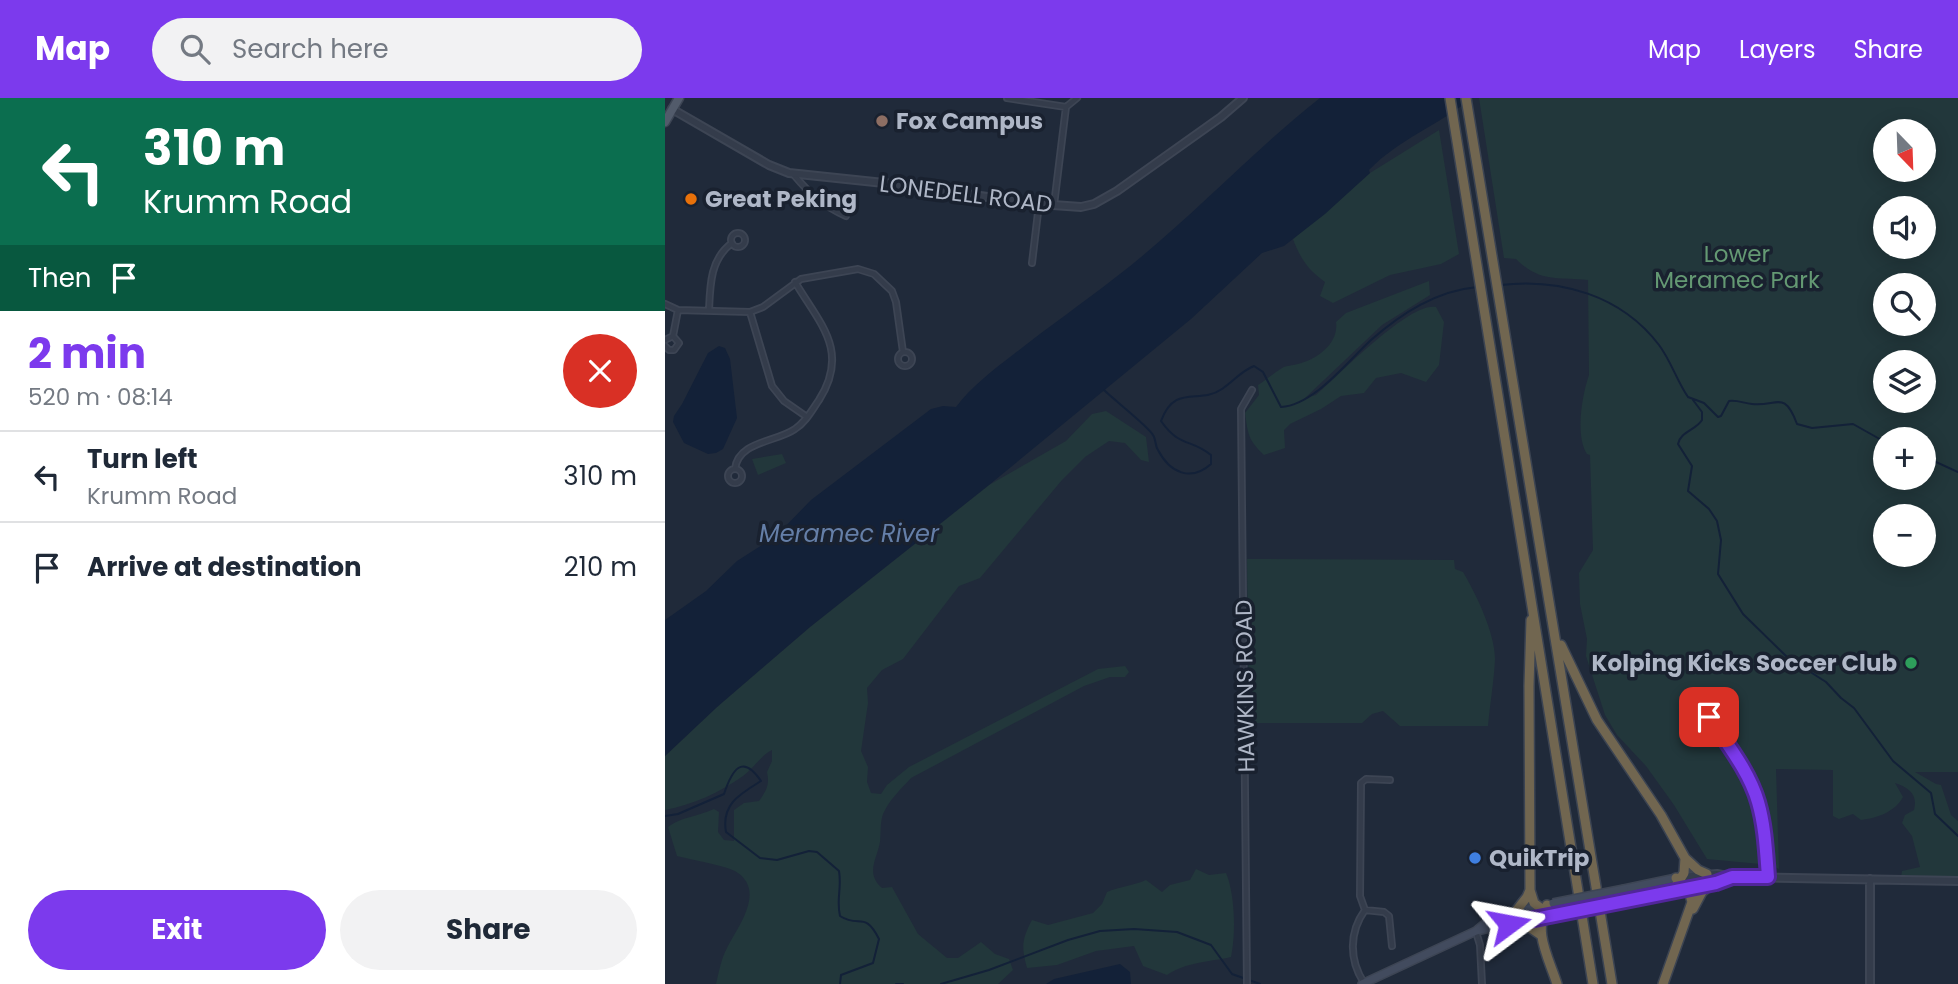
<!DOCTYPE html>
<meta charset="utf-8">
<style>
body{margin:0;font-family:Poppins,sans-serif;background:#f2f2f3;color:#1f2937;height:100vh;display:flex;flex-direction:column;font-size:26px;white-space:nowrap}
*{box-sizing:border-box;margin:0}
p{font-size:23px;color:#747a83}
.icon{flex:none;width:38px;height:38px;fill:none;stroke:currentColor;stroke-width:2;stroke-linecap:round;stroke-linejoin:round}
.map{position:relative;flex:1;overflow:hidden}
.side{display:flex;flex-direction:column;background:#fff;width:665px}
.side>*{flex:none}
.banner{background:#0b6e4f;color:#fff;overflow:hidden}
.needle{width:46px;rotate:157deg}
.tools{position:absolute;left:1208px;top:21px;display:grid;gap:14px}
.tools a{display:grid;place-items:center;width:63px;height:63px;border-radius:50%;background:#fff;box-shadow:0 4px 18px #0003;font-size:35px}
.pin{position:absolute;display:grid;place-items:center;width:60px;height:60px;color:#fff;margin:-30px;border-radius:14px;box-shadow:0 4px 10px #0006}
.me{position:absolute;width:77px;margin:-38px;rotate:77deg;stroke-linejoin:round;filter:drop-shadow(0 0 5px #0008)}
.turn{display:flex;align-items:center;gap:24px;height:147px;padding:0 28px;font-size:32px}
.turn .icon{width:91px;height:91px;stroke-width:2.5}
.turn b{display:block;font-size:49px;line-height:60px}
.then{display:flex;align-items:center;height:66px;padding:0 28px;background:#0003;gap:14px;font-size:26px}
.round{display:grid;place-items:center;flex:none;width:74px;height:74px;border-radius:37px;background:#f2f2f3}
.summary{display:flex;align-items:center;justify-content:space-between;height:119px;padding:0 28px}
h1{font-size:42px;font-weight:700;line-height:52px;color:#7c3aed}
.button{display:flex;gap:14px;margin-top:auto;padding:14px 28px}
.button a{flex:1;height:80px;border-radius:42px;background:#7c3aed;color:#fff;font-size:28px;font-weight:700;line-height:80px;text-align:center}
.button a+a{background:#f2f2f3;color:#1f2937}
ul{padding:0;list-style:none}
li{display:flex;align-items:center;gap:21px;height:91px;padding:0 28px;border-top:2px solid #e0e1e3}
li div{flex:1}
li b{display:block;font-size:26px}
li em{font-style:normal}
header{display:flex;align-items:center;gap:42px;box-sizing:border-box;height:98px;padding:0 35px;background:#7c3aed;color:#fff}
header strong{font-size:33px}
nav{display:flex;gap:38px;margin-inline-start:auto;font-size:24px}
.search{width:490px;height:63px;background:#f2f2f3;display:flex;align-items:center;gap:18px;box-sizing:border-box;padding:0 24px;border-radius:38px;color:#747a83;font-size:26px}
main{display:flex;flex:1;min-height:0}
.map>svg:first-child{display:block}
</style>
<header>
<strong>Map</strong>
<div class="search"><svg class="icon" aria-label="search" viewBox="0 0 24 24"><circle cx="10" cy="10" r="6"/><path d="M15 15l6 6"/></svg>Search here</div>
<nav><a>Map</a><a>Layers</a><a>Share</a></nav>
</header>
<main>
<section class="side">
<div class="banner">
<div class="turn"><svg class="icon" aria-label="left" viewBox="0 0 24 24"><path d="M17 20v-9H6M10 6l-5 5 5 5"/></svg><div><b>310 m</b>Krumm Road</div></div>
<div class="then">Then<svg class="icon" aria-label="arrive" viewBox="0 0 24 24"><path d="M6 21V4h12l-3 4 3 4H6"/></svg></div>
</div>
<div class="summary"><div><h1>2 min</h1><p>520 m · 08:14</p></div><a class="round" style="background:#d93025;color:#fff"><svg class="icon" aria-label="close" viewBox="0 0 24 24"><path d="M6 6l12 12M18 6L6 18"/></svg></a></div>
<ul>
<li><svg class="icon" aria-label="left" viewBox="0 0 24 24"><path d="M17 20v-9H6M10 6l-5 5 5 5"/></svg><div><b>Turn left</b><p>Krumm Road</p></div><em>310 m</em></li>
<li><svg class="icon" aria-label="arrive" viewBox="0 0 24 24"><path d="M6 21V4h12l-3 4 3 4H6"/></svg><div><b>Arrive at destination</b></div><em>210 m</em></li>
</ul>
<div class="button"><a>Exit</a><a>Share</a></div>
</section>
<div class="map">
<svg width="1293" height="886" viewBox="0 0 1293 886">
<rect width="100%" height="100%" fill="#202a3a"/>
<!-- green -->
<path fill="#22373b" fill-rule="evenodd" d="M814,0H1293V674H1250L1271,686L1276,687L1286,717L1293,723V781L1236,779L1237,773L1255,769L1247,738L1237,725L1240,717L1249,712C1253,696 1244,690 1230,685L1238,699C1230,714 1212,720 1196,722L1188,716L1174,721L1168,718V672L1111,671L1114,771L1108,768L1107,764L1095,766L1042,761L1009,707L981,668L952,637L940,617L921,558L922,541L915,506L914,475L928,452L925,357L922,356C910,338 917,297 924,277L923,182C893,179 875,185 851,161L839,160ZM1220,33H1258V72H1220ZM1220,110H1258V149H1220ZM1220,187H1258V226H1220ZM1220,264H1258V303H1220ZM1220,341H1258V380H1220ZM1220,418H1258V457H1220Z
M774,32L794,156L776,166L725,177L668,205L655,198L660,184C643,172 635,160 628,141L705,75Z
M764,183L765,197L717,227L640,300L651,297C673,278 745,203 771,209L779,224L774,267L761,284L736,275L711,280L699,295L676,298L656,311L625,326L619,332L620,350L599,357C583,342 583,336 580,315L594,297L593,287C601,282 609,275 617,270C622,267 627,268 633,266C653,261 674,245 671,224L681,215Z
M441,313L481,339L484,364L476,362L460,345L444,343L420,359L397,382L315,480L294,488L238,561L217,572L202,590L203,605L196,653L203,669L202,684L206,695L216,696L222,687L244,669L433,571L460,568L464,574L460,579H445L419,588L246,680C236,691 224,702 218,716C215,724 216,735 215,744C212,761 200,775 217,790L227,789L253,836L282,860H293L316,844L330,856L344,861L348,872L333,886H51C54,874 56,861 62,850C73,828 102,792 70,773C58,767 27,762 12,758L3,729C15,719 35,718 49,711L54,714L53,734L59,742L69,743V712L79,705L94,703C101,693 105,687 102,674L107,663V652C95,658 89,670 78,678C56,694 27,707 0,712V658L52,609L145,529L324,387L401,343L427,316Z
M117,356L121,365L93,377L87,361Z
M582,461L789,462L790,471L798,474C811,496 830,535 830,561C829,583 825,606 823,628H735L718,613L707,616L697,625H584Z
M531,771L544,777L561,775C570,796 571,836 566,859C544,864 521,864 502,877L478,868L469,848L431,853L392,867L362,870C356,849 357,841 367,822L383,827L428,815L437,806L442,794C456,788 468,788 481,782L497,794L505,787L525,782Z"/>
<!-- water -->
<path fill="#132138" d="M655,0H807C774,27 734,41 704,72L705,75L660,116L619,148L597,155L526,221L324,387L145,529L52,609L0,658V522L41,493L72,463L111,438L146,402L266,311L278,308L291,309C307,288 328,272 349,256C383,229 418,205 451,179C523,124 584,56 655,0Z
M54,248L60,250L65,261L72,320L58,351L51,355L43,356L19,345L8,324L9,318L17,306L43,255Z
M455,866L465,874L466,886H381L389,881Z"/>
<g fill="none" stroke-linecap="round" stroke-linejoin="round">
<!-- stream -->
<path stroke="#132138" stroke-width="2" d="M835,187C895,180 956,197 994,247C1006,263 1012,283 1023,299L1039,305L1053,319L1056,318L1064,303C1073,302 1078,305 1087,306C1112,309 1119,291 1132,326L1147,330L1188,326L1220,344
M439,292C448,301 484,329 488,337C491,341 490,348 493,352C505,375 526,384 546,366V357C525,340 515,350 496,323C510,285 534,307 557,291C569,283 576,273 589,268L598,274L616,309C649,307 683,263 706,242C737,215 771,193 812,189
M1028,302L1037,314V322C1031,332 1015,334 1013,346L1027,368L1023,393L1044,411L1052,423L1056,442L1053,476L1078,516L1122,559L1161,584L1176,600L1189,610L1228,663L1266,695L1270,716L1293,738
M1258,358L1293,374
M0,718L13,716L59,696C67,672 77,655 96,683C75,696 56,706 61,734L95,760L112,762L144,753L152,754L174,773C177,791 171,801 175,818C195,831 199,812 214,841L208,865L176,877L175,886
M231,886H238
M276,886L324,872L403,842L435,833L469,831L512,834L546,847L567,876L595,886"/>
<defs>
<path id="minor" d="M342,0L401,9L412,0
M129,77C144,95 158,108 181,118
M389,107L401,9
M66 142a7 7 0 1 1 14 0a7 7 0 1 1-14 0Z
M367,165L374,106
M0,206L13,212L85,214L98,209L136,181L193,171L209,176L227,193L231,204L238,254
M44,213C45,188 45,161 67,145
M85,214L107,288L119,303L142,319
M8,238L13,212
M0,242L8,238L14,245L9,252H4L0,248
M233 261a7 7 0 1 1 14 0a7 7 0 1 1-14 0Z
M63 378a7 7 0 1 1 14 0a7 7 0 1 1-14 0Z
M70,371C73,343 112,344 130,331C141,324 147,312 154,302C185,253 155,226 130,184
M1044,619C1062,645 1084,673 1093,704C1100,728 1101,753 1103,779
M725,682L701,681L696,685L695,798L700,812L719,814L724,818L727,848
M811,834L815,847L817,886
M699,885C684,862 684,834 700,812
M582,886L576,311L587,292"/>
<path id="tertiary" d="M7,11L104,67L124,75L219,85L374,106L416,109L429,106L452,93L556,19L578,0
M1016,779L1052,776L1067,779L1293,783
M1205,781V886
M1018,790L1066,780"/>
<path id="secondary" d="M959,791L1011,780
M961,801L1009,791
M812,832L824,822L874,808
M697,886L811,833L882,818"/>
<path id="primary" d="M0,24L14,0"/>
<path id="motorway" d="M785,0L928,886
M801,0L947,886
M866,522L864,588L865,792L869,805L885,817
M896,547L932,622L996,717L1020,760L1019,775L1009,791
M1020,760L1033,772L1042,776
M882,807C868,834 883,858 892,886
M1028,811L1037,794L1047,785
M851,813L862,799L865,792
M844,826L864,829L876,837
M998,886L1027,804L1024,793L1011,780"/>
</defs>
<!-- minor casing -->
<use href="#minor" stroke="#3d4554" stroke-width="8"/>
<!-- tertiary casing -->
<use href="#tertiary" stroke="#3d4554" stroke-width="10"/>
<!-- secondary casing -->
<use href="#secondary" stroke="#3d4554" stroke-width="10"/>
<!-- primary casing -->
<use href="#primary" stroke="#3d4554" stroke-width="11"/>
<!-- motorway casing -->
<use href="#motorway" stroke="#3c4452" stroke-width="12"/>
<!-- minor -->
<use href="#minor" stroke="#343c4b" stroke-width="4.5"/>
<!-- tertiary -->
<use href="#tertiary" stroke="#343c4b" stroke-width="6"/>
<!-- secondary -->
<use href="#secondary" stroke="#424b5e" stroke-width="7"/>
<!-- primary -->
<use href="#primary" stroke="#525b6b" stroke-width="8"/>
<!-- motorway -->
<use href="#motorway" stroke="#716650" stroke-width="9"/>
<defs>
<path id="secondary-bridge" d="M888,805L959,791
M890,816L961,801"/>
</defs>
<!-- secondary-bridge casing -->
<use href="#secondary-bridge" stroke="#3d4554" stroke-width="10" stroke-linecap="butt"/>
<!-- secondary-bridge -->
<use href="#secondary-bridge" stroke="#424b5e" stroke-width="7"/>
</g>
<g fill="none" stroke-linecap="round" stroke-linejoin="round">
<defs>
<path id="route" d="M844,826L1051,785L1067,779H1103C1101,753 1100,728 1093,704C1084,673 1062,646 1044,619"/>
</defs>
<!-- route casing -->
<use href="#route" stroke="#51269a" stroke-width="18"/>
<!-- route -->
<use href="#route" stroke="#7c3aed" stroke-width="12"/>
</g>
<!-- markers -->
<circle fill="#8d6e63" stroke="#19212f" stroke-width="2.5" cx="217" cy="23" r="7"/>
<circle fill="#e8710a" stroke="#19212f" stroke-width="2.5" cx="26" cy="101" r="7"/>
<circle fill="#2e9e5b" stroke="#19212f" stroke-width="2.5" cx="1246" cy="565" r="7"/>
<circle fill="#3f7fe0" stroke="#19212f" stroke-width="2.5" cx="810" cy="760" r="7"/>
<g text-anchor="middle" stroke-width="7" stroke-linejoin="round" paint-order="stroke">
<!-- poi labels -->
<g font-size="23" font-weight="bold" fill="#afb7c7" stroke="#19212f" text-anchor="start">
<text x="231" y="31">Fox Campus</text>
<text x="40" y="109">Great Peking</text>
<text x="1232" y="573" text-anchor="end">Kolping Kicks Soccer Club</text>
<text x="824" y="768">QuikTrip</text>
</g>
<!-- street labels -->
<g font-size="23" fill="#afb7c7" stroke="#19212f">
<text transform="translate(301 96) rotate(7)" y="8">LONEDELL ROAD</text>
<text transform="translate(580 588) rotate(-91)" y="8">HAWKINS ROAD</text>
</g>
<!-- park labels -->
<g font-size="23" fill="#649973" stroke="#19212f">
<text x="1072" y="164">Lower<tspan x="1072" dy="26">Meramec Park</tspan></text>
</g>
<!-- water labels -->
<g font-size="24" font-style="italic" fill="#657fa8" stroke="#19212f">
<text x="184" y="444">Meramec River</text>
</g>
</g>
</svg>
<div class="tools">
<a><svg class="needle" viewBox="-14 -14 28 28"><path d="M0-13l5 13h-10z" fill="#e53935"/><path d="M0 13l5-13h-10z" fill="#747a83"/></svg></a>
<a><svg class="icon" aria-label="sound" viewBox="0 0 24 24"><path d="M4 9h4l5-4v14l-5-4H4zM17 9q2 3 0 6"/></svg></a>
<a><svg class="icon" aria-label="search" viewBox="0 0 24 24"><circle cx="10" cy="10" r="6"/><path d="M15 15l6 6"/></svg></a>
<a><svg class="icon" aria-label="layers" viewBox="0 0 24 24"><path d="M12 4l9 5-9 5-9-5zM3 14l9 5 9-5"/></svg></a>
<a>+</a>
<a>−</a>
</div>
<div class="pin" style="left:1044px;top:619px;background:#d93025"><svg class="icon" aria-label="arrive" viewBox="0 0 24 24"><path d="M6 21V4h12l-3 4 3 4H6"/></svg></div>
<svg class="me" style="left:844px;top:826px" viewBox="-20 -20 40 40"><path d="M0-17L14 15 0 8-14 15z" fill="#7c3aed" stroke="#fff" stroke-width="4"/></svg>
</div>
</main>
